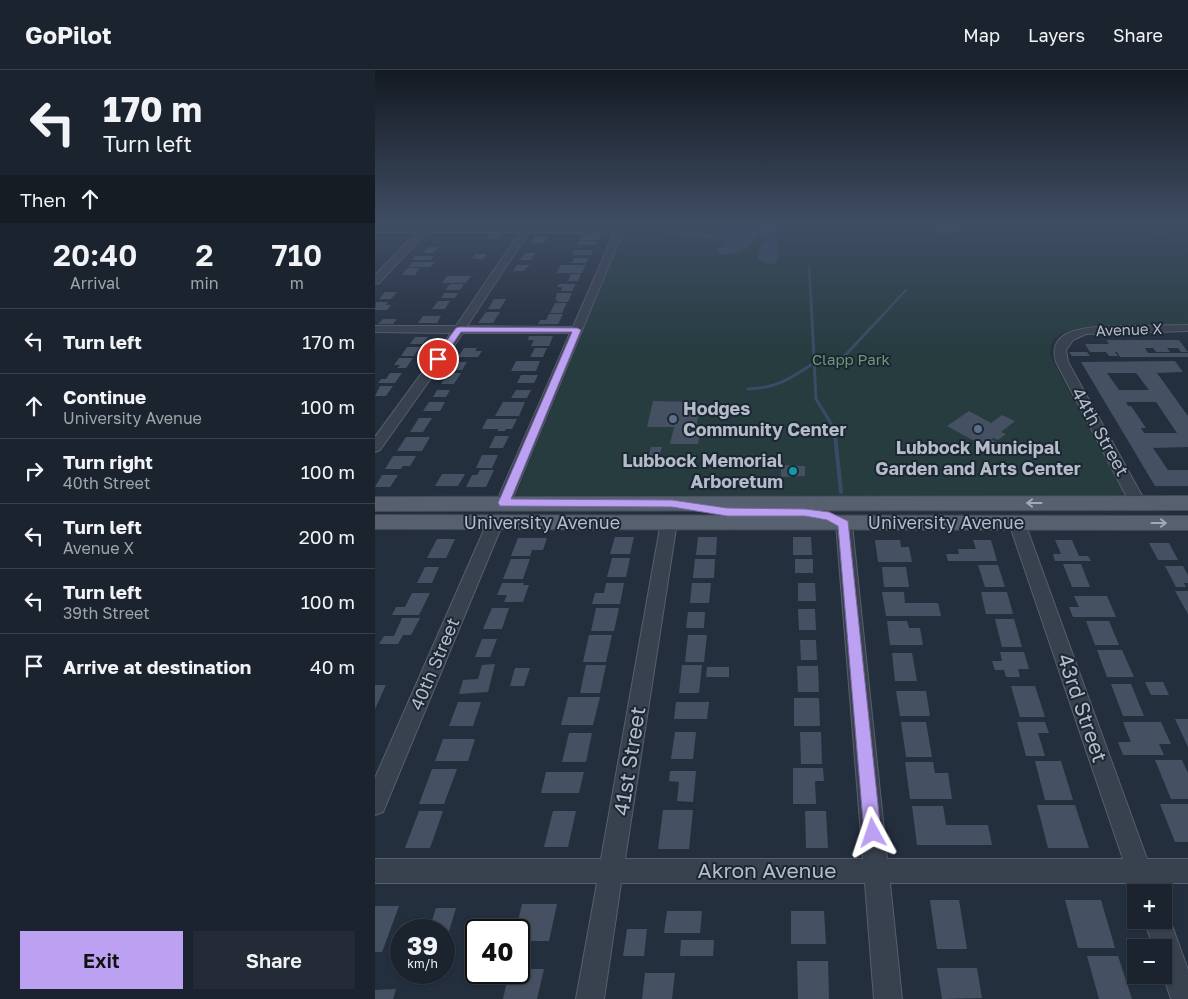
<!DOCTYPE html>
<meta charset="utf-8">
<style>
body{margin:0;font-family:"Golos Text",sans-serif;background:#242b36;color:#f1f3f6;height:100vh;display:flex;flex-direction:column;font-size:19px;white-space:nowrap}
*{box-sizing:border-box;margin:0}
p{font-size:16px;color:#a0a4aa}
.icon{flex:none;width:28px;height:28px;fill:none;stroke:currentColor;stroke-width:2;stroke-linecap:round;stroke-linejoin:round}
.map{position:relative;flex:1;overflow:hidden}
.drawer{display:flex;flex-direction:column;background:#1b232e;width:375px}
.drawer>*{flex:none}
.top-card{background:#1b232e;color:#f1f3f6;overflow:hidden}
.tools{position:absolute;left:752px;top:814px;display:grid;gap:10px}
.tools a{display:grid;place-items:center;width:45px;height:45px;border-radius:0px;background:#1b232e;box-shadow:0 1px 4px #0004,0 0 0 1px #39404a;font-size:25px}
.speed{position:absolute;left:15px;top:849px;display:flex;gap:10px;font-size:25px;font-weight:700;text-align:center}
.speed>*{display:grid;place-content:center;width:65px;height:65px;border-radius:50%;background:#1b232e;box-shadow:0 1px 4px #0004,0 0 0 1px #39404a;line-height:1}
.speed small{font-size:12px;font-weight:400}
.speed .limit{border:2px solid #111;border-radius:8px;background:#fff;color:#111}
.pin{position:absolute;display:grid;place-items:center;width:42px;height:42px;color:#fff;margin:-21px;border:2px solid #fff;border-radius:50%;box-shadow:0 1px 5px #0007}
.me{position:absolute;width:55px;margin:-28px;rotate:355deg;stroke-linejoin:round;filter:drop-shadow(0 0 4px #0008)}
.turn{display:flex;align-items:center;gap:18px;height:105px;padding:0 20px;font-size:22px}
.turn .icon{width:65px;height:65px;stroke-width:2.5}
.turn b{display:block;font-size:35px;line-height:42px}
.then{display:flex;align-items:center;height:48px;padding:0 20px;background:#0003;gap:10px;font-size:19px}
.eta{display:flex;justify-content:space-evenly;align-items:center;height:85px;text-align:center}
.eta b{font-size:30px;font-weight:600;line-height:35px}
.cta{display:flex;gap:10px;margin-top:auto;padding:10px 20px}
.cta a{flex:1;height:58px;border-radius:0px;background:#bca0f2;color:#111;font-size:20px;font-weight:600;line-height:58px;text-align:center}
.cta a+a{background:#242b36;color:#f1f3f6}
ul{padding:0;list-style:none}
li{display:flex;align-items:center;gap:15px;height:65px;padding:0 20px;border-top:1px solid #39404a}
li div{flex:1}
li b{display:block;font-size:19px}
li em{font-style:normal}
header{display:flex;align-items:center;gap:30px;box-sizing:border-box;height:70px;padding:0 25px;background:#1b232e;border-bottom:1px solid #39404a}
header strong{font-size:24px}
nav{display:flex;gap:28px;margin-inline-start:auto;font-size:18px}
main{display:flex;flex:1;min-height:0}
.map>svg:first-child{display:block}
</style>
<header>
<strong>GoPilot</strong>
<nav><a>Map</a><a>Layers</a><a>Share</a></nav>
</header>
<main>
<section class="drawer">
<div class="top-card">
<div class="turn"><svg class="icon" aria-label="left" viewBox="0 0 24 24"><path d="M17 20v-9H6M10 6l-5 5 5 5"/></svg><div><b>170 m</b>Turn left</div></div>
<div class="then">Then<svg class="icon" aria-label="ahead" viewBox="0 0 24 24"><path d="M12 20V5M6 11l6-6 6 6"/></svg></div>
</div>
<div class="eta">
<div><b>20:40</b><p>Arrival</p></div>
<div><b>2</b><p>min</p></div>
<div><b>710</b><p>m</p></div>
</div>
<ul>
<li><svg class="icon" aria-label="left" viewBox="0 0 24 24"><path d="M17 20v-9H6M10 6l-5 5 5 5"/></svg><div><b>Turn left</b></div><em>170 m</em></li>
<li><svg class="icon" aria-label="ahead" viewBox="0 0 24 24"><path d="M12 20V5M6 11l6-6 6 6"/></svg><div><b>Continue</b><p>University Avenue</p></div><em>100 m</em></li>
<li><svg class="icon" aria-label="right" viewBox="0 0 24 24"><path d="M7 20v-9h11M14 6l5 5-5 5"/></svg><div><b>Turn right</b><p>40th Street</p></div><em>100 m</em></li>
<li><svg class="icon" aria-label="left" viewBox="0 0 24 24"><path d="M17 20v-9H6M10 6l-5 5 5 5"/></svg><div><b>Turn left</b><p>Avenue X</p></div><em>200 m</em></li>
<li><svg class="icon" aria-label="left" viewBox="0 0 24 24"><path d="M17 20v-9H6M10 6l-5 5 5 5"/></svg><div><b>Turn left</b><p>39th Street</p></div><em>100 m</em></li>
<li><svg class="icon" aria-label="arrive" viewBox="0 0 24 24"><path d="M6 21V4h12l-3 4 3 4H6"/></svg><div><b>Arrive at destination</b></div><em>40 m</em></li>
</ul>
<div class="cta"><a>Exit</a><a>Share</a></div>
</section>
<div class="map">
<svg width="813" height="929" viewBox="0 0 813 929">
<rect width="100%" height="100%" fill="#242f3e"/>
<!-- green -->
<path fill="#263c3f" d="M252,154H813V255C795,255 777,256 758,256C737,256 660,250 678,291L748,421L745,425H141Z"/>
<!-- water -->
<path fill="#394c67" d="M386,154H407L401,160L403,186L400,194L390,193L383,189L385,178L393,168L390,164L382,165C380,168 378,172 375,175C367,182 349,189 341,181L351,173L346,165L370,161Z
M607,154L649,157L650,159L621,160L599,158L576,164L532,159L527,155Z"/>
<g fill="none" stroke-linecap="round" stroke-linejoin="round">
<!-- stream-far2 -->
<path stroke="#394c67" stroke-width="2.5" d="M650,159L732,157L786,162L813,160
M251,161H283L347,167
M434,197L437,249
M504,249L531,220"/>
<!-- stream-far1 -->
<path stroke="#394c67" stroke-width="3" d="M437,248L441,329L457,355L460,367
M462,294L505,248
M373,319C402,318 415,309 439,293"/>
<!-- stream -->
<path stroke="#394c67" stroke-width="4" d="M460,365L466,422"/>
</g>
<!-- building -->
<path fill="#455162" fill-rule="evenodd" d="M115,163H127L123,169H110Z
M207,165H226L223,170H205Z
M160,166H172L169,173H156Z
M204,171H223L221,175H202Z
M53,177H64L58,183H47Z
M199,180H218L216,185H197Z
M150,183H161L156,190H145Z
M100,184H112L107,190L97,188Z
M40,186H59L55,190H36Z
M199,188H214L211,193H196Z
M38,192H60L55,197H33Z
M142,195H155L148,201H138Z
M186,195H211L207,203H181Z
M32,198H45L40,205H27Z
M196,204H206L203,211H193Z
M72,206H96L91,213H67Z
M75,214H89L85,220H70Z
M184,214H201L197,221H186L188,217H182Z
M10,222H22L16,229H4Z
M69,223H83L80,228H66Z
M182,223H197L193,232H182L183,230H180Z
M119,229H131L125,239H113Z
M63,231H75L70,239H57Z
M1,232H13L11,235H16L12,240H0Z
M180,233H192L187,243H175Z
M111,242H125L118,253H103Z
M174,244H188L183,254H163L165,250H171Z
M48,246H66L62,253H43Z
M8,249H22L18,254H3Z
M154,266H178L174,276H156L159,270H153Z
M40,267H53L47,274H35Z
M731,270H804L813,282H806L803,278H792L795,282H781L778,278H770L773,283H813V287H745L742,282H740L743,286H734L731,282H715L710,274H734Z
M32,277H45L39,286H26Z
M89,278H102L100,281H107L103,287H83Z
M160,278H172L168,287H155Z
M694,282H712L715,286H697Z
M24,288H38L31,298H22L25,295H19Z
M141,291H165L161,301H136Z
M800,291L808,302L782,303L813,346V377L778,378L793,400H813V416H780L706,292ZM732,303H761L774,320H744ZM751,332H781L802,363H769L766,358H771L756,336H753Z
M80,292H92L87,300H75Z
M15,303H27L20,313H3L6,309H11Z
M73,303H86L79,314H66Z
M146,305H163L159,313H142Z
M5,316H18L11,326H0Z
M62,320H75L71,327H58Z
M141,320H156L152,328H136Z
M278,331L319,332L317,341H324L321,358H326L323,374H295L299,357H272Z
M54,332H70L65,341H48Z
M128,332H150L144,346H120Z
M594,341L616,353L627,345L640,351L626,362L631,364L623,370L618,368L616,369L624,374L616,380L572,356Z
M44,348H57L48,362H35Z
M112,349H142L137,359H131L130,361H122L124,359H107Z
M120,366H134L128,378H114Z
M31,367H55L47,381H22Z
M276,377H287L284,388H282L281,391H275L276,388H273Z
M107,385H123L117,398H101Z
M18,386H41L35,396H28L26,399H10Z
M406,395L430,396V406L406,407Z
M105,400H119L111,417H91L97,405H102Z
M67,404H90L83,416H60Z
M7,405H23L15,417H0Z
M240,467H259L255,484H235Z
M323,467H342L341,485H321Z
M418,467H436L437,485H418Z
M143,468H172L168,480H157L155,486H136Z
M62,469H80L71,488H52Z
M500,470H525L526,477H534L537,492H503Z
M598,470H616L622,491H573L571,484H584L583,479H601Z
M680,470H697L704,486H713L716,491H680L678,484H686Z
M774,473H794L803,490H783Z
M237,488H255L251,507H232Z
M136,489H155L148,509H128Z
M320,489H340L339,508H318Z
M420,489H438V503H420Z
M688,494H706L715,517H697Z
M603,495H623L630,517H610Z
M790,496H808L813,505V513H809L811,517H801Z
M50,497H64L57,513H42Z
M507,497H531L534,517H509Z
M127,513H149L148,515H154L148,532H129L132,525H122Z
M231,513H249L245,534H217L220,523H229Z
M317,513H336L334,533H315Z
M423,513H440L441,531H423Z
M800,521H813V544Z
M507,522H529L530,533H563L566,546H511Z
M606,522H632L638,544H611Z
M37,523H55L44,545H17L21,537H30Z
M699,526H732L741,547H698L694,537H704Z
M117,538H134L127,559H108Z
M221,538H244L239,561H216Z
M423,539H440L441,560H424Z
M313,542H330L329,558H311Z
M27,548H45L36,565H28L23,574H4L9,566H19Z
M620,549H639L647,577H627Z
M512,551H532L534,558H545L548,575H515Z
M711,551H734L744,575H720Z
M214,565H237L231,592H208Z
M313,565H332L329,592H310Z
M107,569H122L115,587H100Z
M425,570H441L442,590H426Z
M722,580H747L759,607H732Z
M625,582H649L654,599H643L645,607H631L629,600H620L617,591H627Z
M517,583H537L542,611H520Z
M120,594L113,622L84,624L88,610L103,609L107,595Z
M211,595H231L225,623H205Z
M307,595H327L324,623H304Z
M422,596H443L444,622H423Z
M332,597H354V607H331Z
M140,598H155L149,616H135Z
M770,612H788L794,625H776Z
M736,614H756L769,646H748Z
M0,615H11L0,639Z
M636,616H660L670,647H645Z
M521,621H551L555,646H525Z
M193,627H225L218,655H186Z
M419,628H444L445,656H419Z
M83,632H106L98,656H74Z
M301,632H334L332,649H299Z
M800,649H813V677Z
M526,652H551L557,687H531Z
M642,652H670L674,663H663L670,686H651Z
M748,652H786L796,674H784L789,685H748L743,672H756Z
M300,662H321L318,689H296Z
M425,662H446L447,694H426Z
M194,663H217L211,692H187Z
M68,669H100L93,691H60Z
M780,690H807L813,703V729H796Z
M660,691H686L698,730H670Z
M530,692H558L560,703H573L577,729H535Z
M418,698H448L449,711H440L441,734H418Z
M57,699H82L69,734H44Z
M295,701H321L318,732L302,731L304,712L294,711Z
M171,702H209L204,723H166Z
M785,734H813V772H800Z
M662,735H700L714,778H673Z
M537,736H568L571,755H613L617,775H542Z
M288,740H318L314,779H283Z
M44,741H68L55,778H30Z
M178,741H201L193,777H169Z
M430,741H451L453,778H431Z
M555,830H584L592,879H562Z
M690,830H726L740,878H703Z
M147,834H182L174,871H144V860H141Z
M0,836H24L7,882H0Z
M61,838H81L74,861L54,860Z
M292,841H327L325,863H289Z
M416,841H449L451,874H416Z
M252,859H272L269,886H248Z
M306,870H339L338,886H305Z
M712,886H743L757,929H724Z
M422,891H453L454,929H423Z
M562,898H602L607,928L567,929Z
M144,899H169L162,929H128L134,902H144Z
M270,903H300L297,929H267Z
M21,919L18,929H0V920Z"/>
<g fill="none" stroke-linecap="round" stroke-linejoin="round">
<defs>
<path id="minor" d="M50,154H56L57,157H149L150,154H159L157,157H241L242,154H251L134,437L129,438L124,437L121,433L195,263H88L5,380L0,382V367L76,263L0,262V256H81L145,162H52L4,213L0,214V205L42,162H0V156H48ZM154,162L239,163L198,257L92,256Z
M813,255V261L711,264L698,270L691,280L693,292L771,433L768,437L763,438L758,437L755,433L681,292C669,252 731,257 755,256C774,256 794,255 813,255Z
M294,446L300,448L302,452L250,789H488L461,454L463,450L469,448L475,450L477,454L512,789H748L634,453L636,449L642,447L648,449L650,453L772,789H813V813H781L784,822H761V826L757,813H515L527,929H499L490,813H246L229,929H201L222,813H0V789H226L286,452L288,448Z
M120,447L126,449L128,453L8,742L0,745V708L112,453L114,449Z
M789,840L795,850L813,900V929H796L788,905L789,878H779L769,850H789Z"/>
<path id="major" d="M813,426V440L0,441V427Z
M0,445L813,446V460L0,459Z"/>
</defs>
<!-- minor casing -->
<use href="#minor" stroke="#565f6c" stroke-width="2"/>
<!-- major casing -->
<use href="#major" stroke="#414a57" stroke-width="2"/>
<!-- minor -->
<use href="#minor" fill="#38414e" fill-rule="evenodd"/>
<!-- major -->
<use href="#major" fill="#56606e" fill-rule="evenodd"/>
</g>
<!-- one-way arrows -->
<defs><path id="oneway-shaft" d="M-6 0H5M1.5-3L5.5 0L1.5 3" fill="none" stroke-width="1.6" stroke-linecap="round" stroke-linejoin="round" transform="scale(1.25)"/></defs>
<g stroke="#a1aab7">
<use href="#oneway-shaft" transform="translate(659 433) rotate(180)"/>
<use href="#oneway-shaft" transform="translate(784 453)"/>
</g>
<!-- sky -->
<linearGradient id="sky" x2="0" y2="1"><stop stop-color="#141a22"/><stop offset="0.54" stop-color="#3f4d63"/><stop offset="1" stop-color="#3f4d63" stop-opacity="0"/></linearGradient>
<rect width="813" height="284" fill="url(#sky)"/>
<!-- route -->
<path fill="#bca0f2" stroke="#7a689d" d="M84,257L202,258L206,260L136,429L297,430L352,438L430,439L454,442L473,451L506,763L503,769L498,771L492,769L489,763L463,456L452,450L430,446H352L297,437L125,436L123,433L197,262H86L66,291H60V287L81,258Z"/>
<!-- markers -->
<g fill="#5c6f8a" stroke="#1d2633" stroke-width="2">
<circle cx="298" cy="349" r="5"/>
<circle cx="603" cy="359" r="5"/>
</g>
<circle fill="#0f9aa8" stroke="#1d2633" stroke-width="2" cx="418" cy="401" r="5"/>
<g text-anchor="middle" stroke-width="4" stroke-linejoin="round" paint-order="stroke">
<!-- far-street labels -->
<g font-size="15" fill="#b4bcc9" stroke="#1d2633">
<text transform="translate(754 260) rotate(-2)" y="5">Avenue X</text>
</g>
<!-- far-park labels -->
<g font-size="15" fill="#6b9a76" stroke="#1d2633">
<text x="476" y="295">Clapp Park</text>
</g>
<!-- poi labels -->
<g font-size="18" font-weight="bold" fill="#b4bcc9" stroke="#1d2633" text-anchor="start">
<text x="308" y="345">Hodges<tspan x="308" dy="21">Community Center</tspan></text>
<text x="603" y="384" text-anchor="middle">Lubbock Municipal<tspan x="603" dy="21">Garden and Arts Center</tspan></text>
<text x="408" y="397" text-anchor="end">Lubbock Memorial<tspan x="408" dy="21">Arboretum</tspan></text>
</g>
<!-- street labels -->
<g font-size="18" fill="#b4bcc9" stroke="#1d2633">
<text transform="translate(725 362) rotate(61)" y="6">44th Street</text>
<text x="167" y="459">University Avenue</text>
<text x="571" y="459">University Avenue</text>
<text transform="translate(60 594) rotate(-67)" y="6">40th Street</text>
</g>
<!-- near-street labels -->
<g font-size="21" fill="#b4bcc9" stroke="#1d2633">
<text transform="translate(707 638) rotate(71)" y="7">43rd Street</text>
<text transform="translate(255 691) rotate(-81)" y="7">41st Street</text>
<text x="392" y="808">Akron Avenue</text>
</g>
</g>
</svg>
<div class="tools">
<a>+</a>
<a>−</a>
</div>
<div class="speed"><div>39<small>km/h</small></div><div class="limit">40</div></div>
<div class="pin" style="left:63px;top:289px;background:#d93025"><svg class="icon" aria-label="arrive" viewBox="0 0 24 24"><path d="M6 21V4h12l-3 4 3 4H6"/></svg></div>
<svg class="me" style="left:498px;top:763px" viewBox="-20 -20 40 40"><path d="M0-17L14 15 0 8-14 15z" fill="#bca0f2" stroke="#fff" stroke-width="4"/></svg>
</div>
</main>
